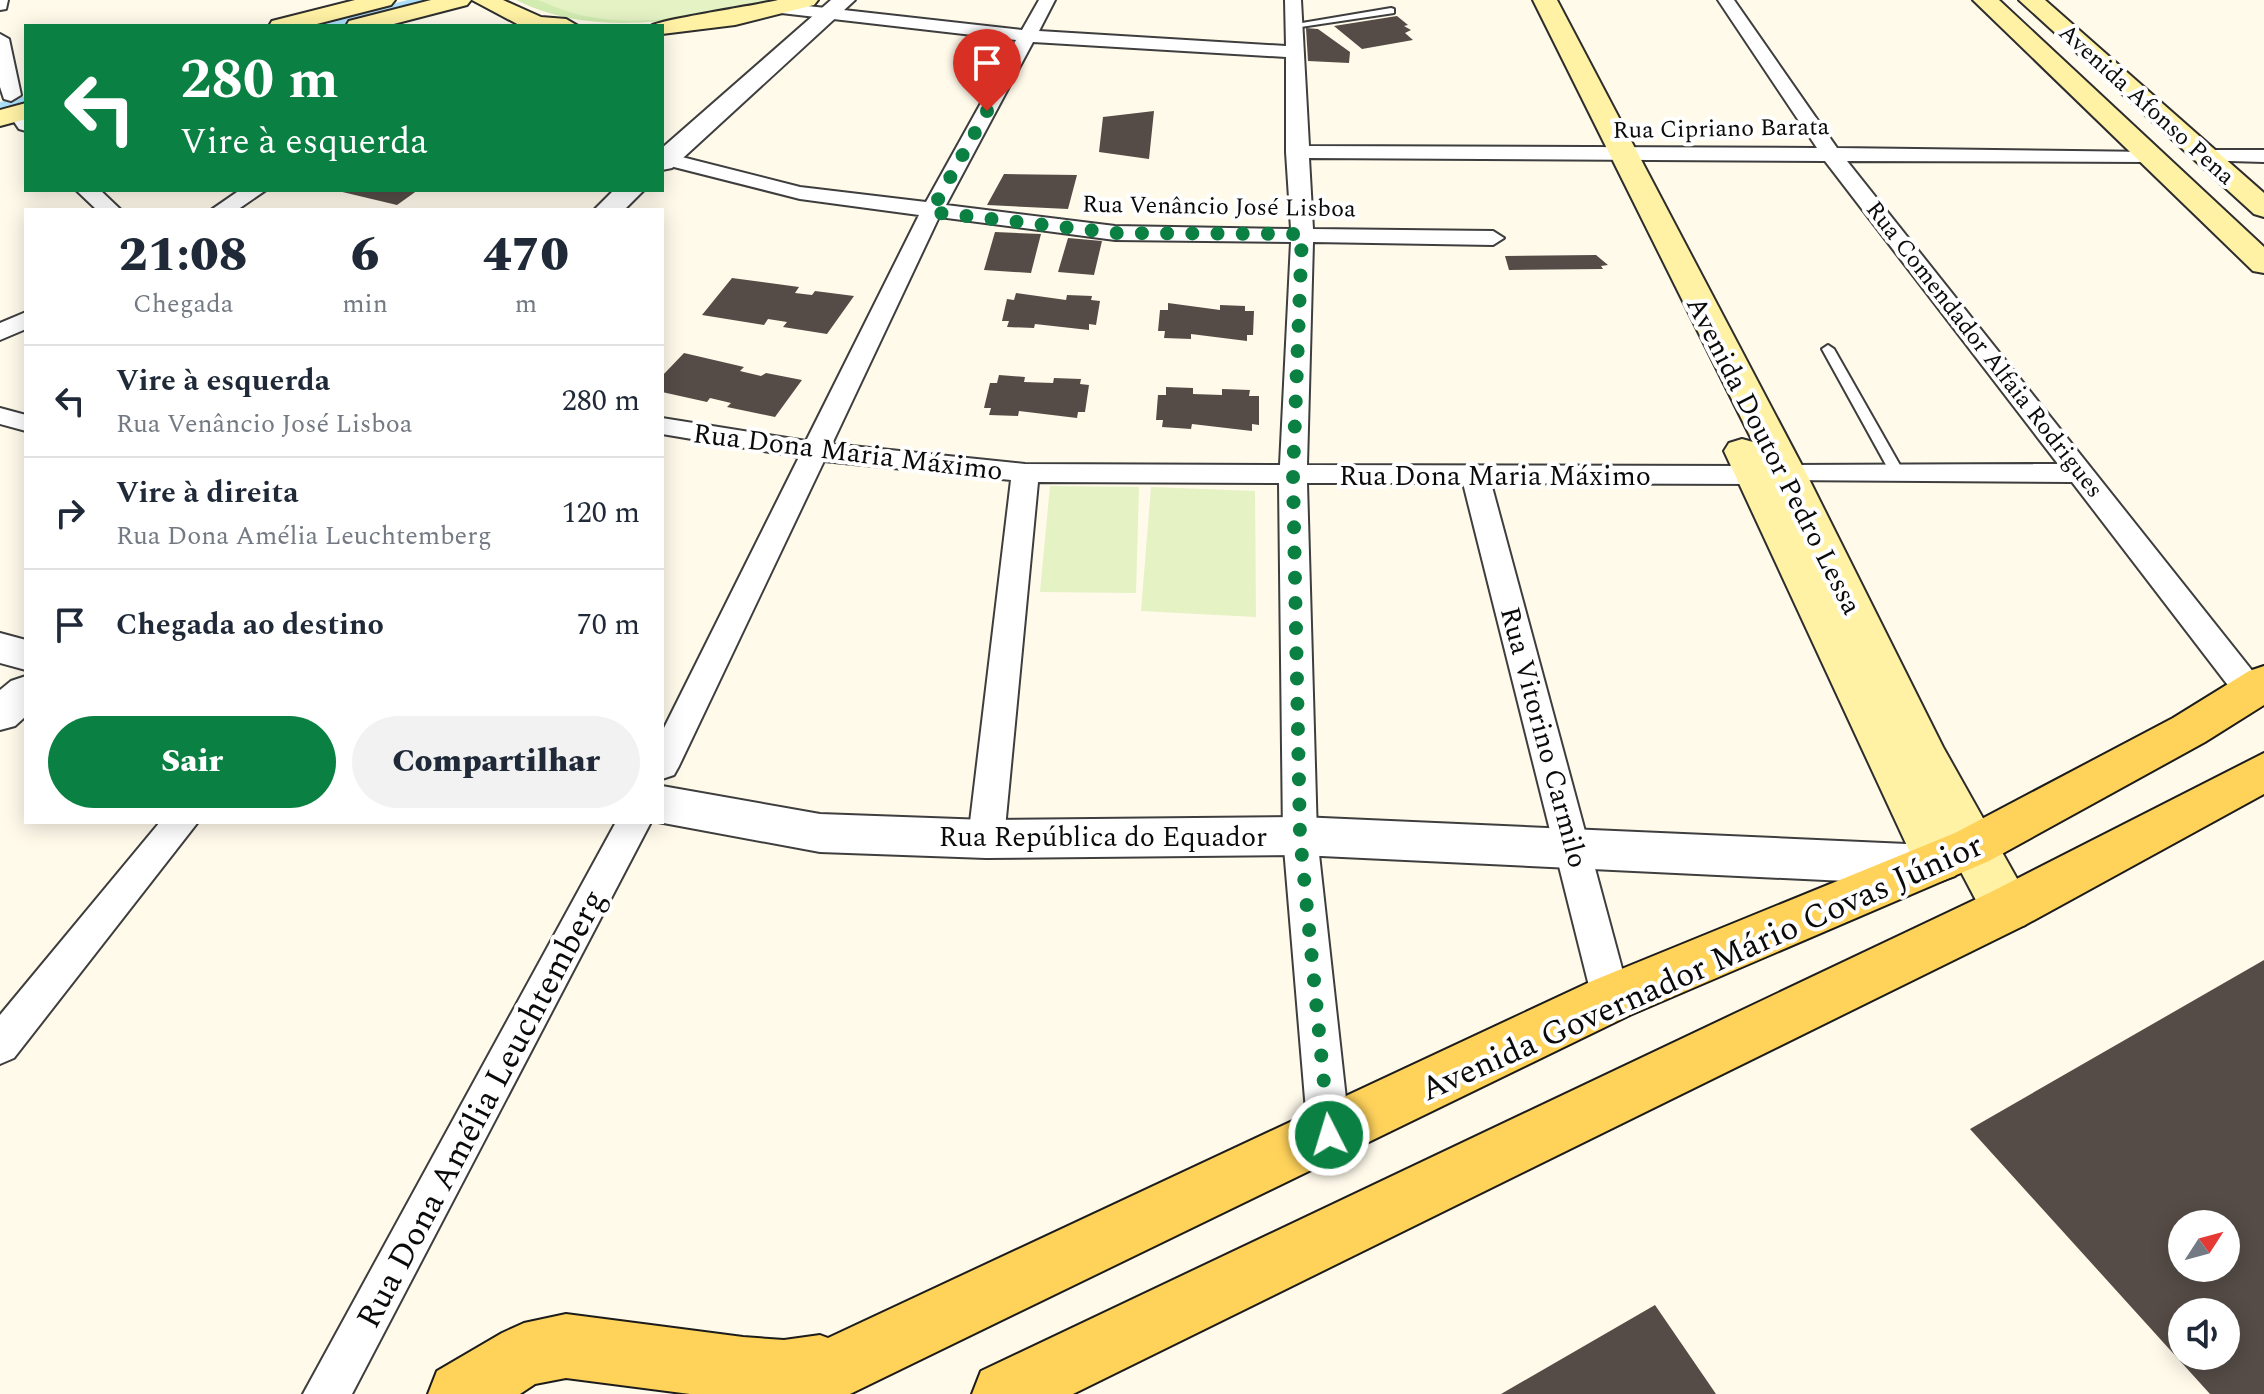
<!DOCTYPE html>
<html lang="pt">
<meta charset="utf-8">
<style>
body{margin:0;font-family:Spectral,serif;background:#f2f2f3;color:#1f2937;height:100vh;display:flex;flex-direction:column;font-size:30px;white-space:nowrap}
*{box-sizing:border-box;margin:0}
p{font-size:26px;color:#747a83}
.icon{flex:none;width:44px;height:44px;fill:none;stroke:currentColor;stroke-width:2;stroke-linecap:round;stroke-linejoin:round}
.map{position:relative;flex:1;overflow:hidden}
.side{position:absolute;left:24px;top:208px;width:640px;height:616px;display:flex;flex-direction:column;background:#fff;border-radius:0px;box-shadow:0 4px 20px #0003}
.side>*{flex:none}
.guide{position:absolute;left:24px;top:24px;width:640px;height:168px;border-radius:0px;box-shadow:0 4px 20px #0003;background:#0b8043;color:#fff;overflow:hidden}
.needle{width:52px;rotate:54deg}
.buttons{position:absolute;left:2168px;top:1210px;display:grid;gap:16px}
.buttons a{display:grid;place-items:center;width:72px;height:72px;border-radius:50%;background:#fff;box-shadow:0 4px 20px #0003;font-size:40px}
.pin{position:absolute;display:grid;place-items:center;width:68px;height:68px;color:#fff;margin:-82px -34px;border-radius:50% 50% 50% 0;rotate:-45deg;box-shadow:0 0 8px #0007}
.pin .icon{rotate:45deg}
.me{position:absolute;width:88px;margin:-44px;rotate:355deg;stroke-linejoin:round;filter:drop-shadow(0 0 6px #0008)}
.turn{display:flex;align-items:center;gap:28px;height:168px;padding:0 24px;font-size:36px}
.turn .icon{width:104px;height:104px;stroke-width:2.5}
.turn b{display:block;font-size:56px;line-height:68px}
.eta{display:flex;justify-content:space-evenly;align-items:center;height:136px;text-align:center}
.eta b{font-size:48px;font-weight:800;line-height:56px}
.primary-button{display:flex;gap:16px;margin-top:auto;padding:16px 24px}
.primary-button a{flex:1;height:92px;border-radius:48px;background:#0b8043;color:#fff;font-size:32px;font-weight:800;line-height:92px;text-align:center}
.primary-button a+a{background:#f2f2f3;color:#1f2937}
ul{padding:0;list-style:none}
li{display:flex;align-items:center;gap:24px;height:112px;padding:0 24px;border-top:2px solid #e0e1e3}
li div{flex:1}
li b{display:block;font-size:30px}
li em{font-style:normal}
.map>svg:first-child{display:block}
</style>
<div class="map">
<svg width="2264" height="1394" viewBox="0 0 2264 1394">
<rect width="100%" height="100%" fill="#fffaea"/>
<!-- green -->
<path fill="#d1ebb1" d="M516,0H784C698,17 600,42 516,0Z"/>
<!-- pitch -->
<path fill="#e4f2c4" d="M538,0H765C708,16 632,30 573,13C561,10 549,4 538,0Z
M1050,486L1139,487L1136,593L1040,592Z
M1151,487L1255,491L1256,617L1141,611Z"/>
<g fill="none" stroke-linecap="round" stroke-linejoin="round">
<!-- canal -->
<path fill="#abdffa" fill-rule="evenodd" d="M408,0H436L346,26H316L319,22Z
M26,96V108L0,114V102Z"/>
</g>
<!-- building -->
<path fill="#554c47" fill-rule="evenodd" d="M1397,16L1408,25L1404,26L1411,30L1405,33L1413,40L1362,49L1334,26Z
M1306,28L1318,29L1350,52L1349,63L1308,61Z
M1154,111L1149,159L1099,152L1103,117Z
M1004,174L1077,175L1068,209L987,205Z
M334,190H418L397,205Z
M995,232L1041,234L1031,273L984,270Z
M1068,238L1102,241L1094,275L1058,272Z
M1596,255L1608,265L1601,266L1603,269L1509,270L1505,256Z
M732,278L799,287L795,293L812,295L815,291L854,296L827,334L783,327L787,322L768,319L764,325L702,315Z
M1016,293L1066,300L1067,295L1092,296L1091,300L1100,301L1096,325L1089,324V330L1035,324L1034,328L1007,327L1009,321H1002L1007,299L1014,300Z
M1168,303L1220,310V305L1245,306V311H1254L1253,335H1247V341L1191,334V339L1164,338L1165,331H1158L1160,310H1168Z
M684,353L744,367L740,371L761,376L766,373L802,380L775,417L727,407L731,403L710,398L707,402L662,392V376Z
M999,375L1025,377L1024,382L1053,383L1054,378L1081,379L1080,384L1089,385L1085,412H1078L1077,418L1019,411L1018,416L989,415L991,408H984L990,383H997Z
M1166,387L1193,388V394L1222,395V389L1250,390L1249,396H1259V425L1252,424V431L1192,424L1191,429L1162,427L1163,420H1156L1158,395H1166Z
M2264,960V1394H2210L1970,1129ZM2182,1224H2226V1268H2182ZM2182,1312H2226V1356H2182Z
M1655,1305L1716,1394H1501Z"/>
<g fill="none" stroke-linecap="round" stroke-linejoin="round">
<defs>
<path id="service" d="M1391,8L1394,9V13L1294,28L1290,25Z
M1828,345L1834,349L1905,474L1903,477H1893L1891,474L1822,349Z"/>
<path id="minor" d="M0,0H8L6,9L0,10Z
M1039,0H1055L1039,31L1286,46L1285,0H1301L1309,146L1817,148L1718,0H1734L1837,148L2154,152L2157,156L2154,160L2147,162L1847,161L2262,683V701L2251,704L2240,701L2072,482L1778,480L1774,474L1778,468L1788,465L2058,464L1825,161L1309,158L1313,229L1493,231L1504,238L1493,245L1313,242L1307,465L1754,466L1764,469L1768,475L1764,481L1754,484L1491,483L1630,998L1625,1011L1611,1016L1597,1011L1592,998L1463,483H1307L1317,836L1350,1135L1344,1150L1329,1156L1314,1150L1308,1135L1283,836L1279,483L1038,482L1004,839L998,849L986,854L974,849L968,839L1011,480L824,461L679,766L674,775L662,779V732L799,457L662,434V418L806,441L919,215L800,199L662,164V152L800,187L926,202L1016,40L781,13L772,8L781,3L1022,30ZM1033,42L1286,57V152L1291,229L1115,226L946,205ZM939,217L1115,240L1291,242L1280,465L1025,464L832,444Z
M0,34L9,39L21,95L11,101L4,99L0,87Z
M18,107L26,111V131L19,129L8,113Z
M2203,150H2264V162L2196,160L2193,156L2196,152Z
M76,190H100L121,210H97Z
M240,190H266L237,210H211Z
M26,312V329L0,340V323Z
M0,408L26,415V431L0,424Z
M160,822H198L14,1058L0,1064V1015Z
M616,822H651L352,1394H303Z"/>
<path id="tertiary" d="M831,0H855L672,168L662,170V148Z
M614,190H644L624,210H594Z
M0,633L26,640V670L0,663Z
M26,676V716L15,726L0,730V690L11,681Z
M662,786L820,814L986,820L1300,817L1929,845L1946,851L1952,865L1946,879L1929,885L1300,855L986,858L820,852L658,822H662Z"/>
<path id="secondary" d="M355,0H395L391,5L309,26H269L272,21Z
M431,0H471L467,5L386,26H346L349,21Z
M472,0H503L541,17L566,19L578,26H521Z
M778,0H818L814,5L735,25L662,34V26H651C657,20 758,5 778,0Z
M1533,0H1557L1807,475L1943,747L2025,893L2032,909L2025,925L2007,931L1989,925L1959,868L1955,876L1938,882L1921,876L1724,451L1729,443L1742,439L1753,442Z
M1973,0H1999L2264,247V273L2253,271Z
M2019,0H2045L2264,193V217L2254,214Z
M26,103V119L0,126V110Z"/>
<path id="primary" d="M2264,666V705L2205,742L1989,861L1630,1015L850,1394H690L566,1378L535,1384L520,1394H428L437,1371L502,1333L524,1323L566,1314L743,1337L784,1340L820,1335L828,1338L1592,981L1955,833L2173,718L2249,671Z
M2264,753V794L2025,925L1073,1394H972L981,1371L1989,893Z"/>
</defs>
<!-- service casing -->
<use href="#service" stroke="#3e3e3e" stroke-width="4"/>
<!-- minor casing -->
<use href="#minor" stroke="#3e3e3e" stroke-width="4"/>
<!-- tertiary casing -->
<use href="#tertiary" stroke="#3e3e3e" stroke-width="4"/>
<!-- secondary casing -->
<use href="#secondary" stroke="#2d2d2d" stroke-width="4"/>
<!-- primary casing -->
<use href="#primary" stroke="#1c1c1c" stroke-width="4"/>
<!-- service -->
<use href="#service" fill="#fff" fill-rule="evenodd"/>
<!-- minor -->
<use href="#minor" fill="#fff" fill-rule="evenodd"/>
<!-- tertiary -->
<use href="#tertiary" fill="#fff" fill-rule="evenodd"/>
<!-- secondary -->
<use href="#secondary" fill="#fff2a5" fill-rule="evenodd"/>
<!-- primary -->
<use href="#primary" fill="#ffd25a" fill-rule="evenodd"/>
</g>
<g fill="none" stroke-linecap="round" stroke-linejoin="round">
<!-- route -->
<path stroke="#0b8043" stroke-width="14" stroke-dasharray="0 25.2" d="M987,111L931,212L1115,233L1302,234L1293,474L1300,836L1329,1135"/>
</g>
<g text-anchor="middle" stroke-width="8" stroke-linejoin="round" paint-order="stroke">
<!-- far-street labels -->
<g font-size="24" fill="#0b0b0b" stroke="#fff">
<text transform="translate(2147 104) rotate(42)" y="8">Avenida Afonso Pena</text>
<text transform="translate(1721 128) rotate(-1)" y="8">Rua Cipriano Barata</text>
<text transform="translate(1219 206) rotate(1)" y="8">Rua Venâncio José Lisboa</text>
<text transform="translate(1985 349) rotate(52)" y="8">Rua Comendador Alfaia Rodrigues</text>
</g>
<!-- street labels -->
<g font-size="28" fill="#0b0b0b" stroke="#fff">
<text transform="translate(848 451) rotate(7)" y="10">Rua Dona Maria Máximo</text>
<text transform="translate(1775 455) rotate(63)" y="10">Avenida Doutor Pedro Lessa</text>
<text x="1495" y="485">Rua Dona Maria Máximo</text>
<text transform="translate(1545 737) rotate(75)" y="10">Rua Vitorino Carmilo</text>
<text x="1103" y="846">Rua República do Equador</text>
</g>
<!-- near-street labels -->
<g font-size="34" fill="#0b0b0b" stroke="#fff">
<text transform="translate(1701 966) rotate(-24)" y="12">Avenida Governador Mário Covas Júnior</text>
<text transform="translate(480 1108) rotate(-62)" y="12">Rua Dona Amélia Leuchtemberg</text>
</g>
</g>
</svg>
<div class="buttons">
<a><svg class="needle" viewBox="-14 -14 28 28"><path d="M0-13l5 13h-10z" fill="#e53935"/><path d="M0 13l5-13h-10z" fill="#747a83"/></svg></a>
<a><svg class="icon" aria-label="sound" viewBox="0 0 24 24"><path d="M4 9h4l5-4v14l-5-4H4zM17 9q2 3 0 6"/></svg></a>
</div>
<div class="pin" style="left:987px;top:111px;background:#d93025"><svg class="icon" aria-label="arrive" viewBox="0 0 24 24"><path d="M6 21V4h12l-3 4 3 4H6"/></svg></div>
<svg class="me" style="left:1329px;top:1135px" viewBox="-20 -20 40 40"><circle r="17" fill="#0b8043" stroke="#fff" stroke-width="3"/><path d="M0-11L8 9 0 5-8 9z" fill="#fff"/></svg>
<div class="guide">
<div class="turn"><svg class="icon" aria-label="left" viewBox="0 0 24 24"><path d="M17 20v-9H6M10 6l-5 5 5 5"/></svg><div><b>280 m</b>Vire à esquerda</div></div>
</div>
<section class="side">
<div class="eta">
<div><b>21:08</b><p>Chegada</p></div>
<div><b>6</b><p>min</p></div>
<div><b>470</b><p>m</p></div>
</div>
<ul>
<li><svg class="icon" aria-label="left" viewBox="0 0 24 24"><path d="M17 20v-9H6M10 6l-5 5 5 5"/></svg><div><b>Vire à esquerda</b><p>Rua Venâncio José Lisboa</p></div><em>280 m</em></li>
<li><svg class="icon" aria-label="right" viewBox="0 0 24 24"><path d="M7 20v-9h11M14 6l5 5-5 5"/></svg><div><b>Vire à direita</b><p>Rua Dona Amélia Leuchtemberg</p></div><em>120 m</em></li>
<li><svg class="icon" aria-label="arrive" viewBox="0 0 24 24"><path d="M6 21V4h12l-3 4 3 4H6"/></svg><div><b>Chegada ao destino</b></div><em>70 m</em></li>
</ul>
<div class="primary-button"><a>Sair</a><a>Compartilhar</a></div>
</section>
</div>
